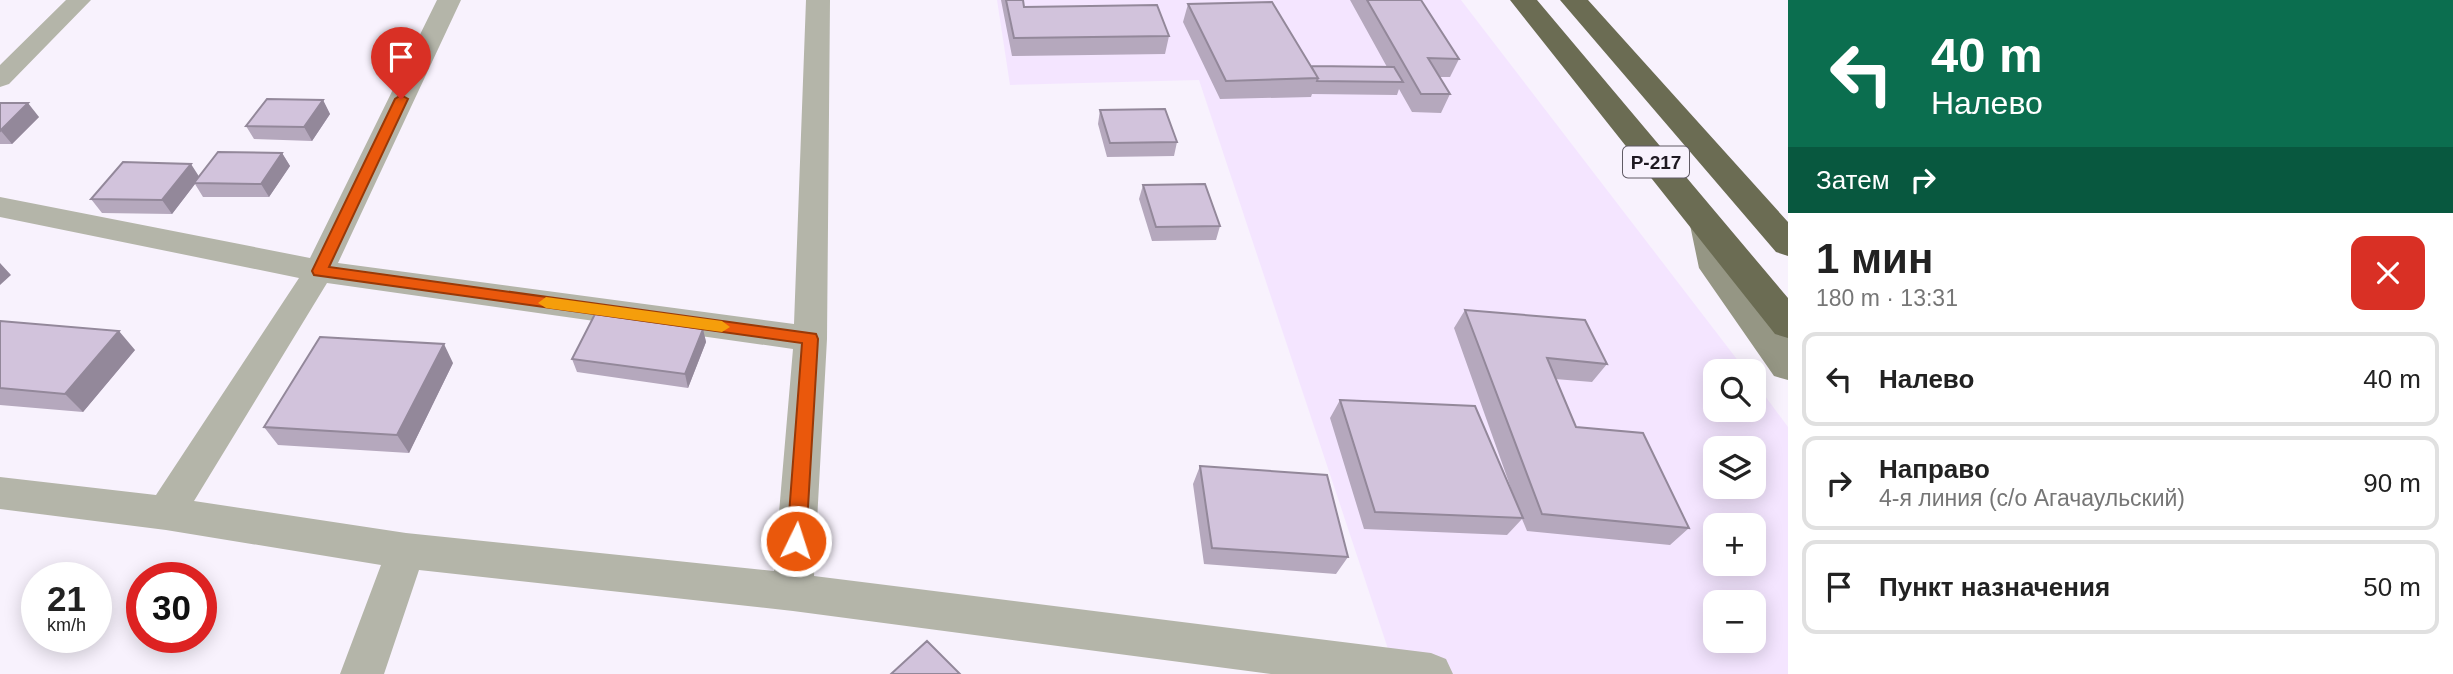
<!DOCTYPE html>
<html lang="ru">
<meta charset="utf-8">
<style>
body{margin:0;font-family:Helvetica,sans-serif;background:#f6f6f6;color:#222;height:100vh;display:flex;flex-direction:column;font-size:26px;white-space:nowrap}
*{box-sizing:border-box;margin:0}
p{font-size:23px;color:#767676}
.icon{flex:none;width:38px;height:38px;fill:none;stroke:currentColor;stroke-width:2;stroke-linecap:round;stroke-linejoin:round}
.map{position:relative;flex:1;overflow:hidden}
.drawer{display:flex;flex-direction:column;background:#fff;width:665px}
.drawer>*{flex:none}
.banner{background:#0b6e4f;color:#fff;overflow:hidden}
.buttons{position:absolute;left:1703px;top:359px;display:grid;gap:14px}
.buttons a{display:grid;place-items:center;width:63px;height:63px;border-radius:14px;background:#fff;box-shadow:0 4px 18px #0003;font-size:35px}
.speed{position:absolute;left:21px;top:562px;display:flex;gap:14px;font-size:35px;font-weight:700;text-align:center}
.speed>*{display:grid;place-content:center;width:91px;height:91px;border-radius:50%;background:#fff;box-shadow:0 4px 18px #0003;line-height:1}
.speed small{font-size:18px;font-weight:400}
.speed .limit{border:10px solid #d22;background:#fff;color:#111}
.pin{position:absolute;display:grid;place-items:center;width:60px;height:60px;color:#fff;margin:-72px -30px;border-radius:50% 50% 50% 0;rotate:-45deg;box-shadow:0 0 7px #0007}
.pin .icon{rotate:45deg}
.me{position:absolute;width:77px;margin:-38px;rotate:4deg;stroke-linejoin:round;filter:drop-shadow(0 0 5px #0008)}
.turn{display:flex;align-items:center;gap:24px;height:147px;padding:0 28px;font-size:32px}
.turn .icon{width:91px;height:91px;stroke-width:2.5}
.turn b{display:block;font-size:49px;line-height:60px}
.then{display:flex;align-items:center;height:66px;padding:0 28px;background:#0003;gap:14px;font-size:26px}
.round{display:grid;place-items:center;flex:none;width:74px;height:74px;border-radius:14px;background:#f6f6f6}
.overview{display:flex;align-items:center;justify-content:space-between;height:119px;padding:0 28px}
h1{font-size:42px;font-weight:600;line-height:52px}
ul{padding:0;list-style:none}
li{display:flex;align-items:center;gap:21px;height:94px;margin:0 14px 10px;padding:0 14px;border:4px solid #e0e0e0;border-radius:14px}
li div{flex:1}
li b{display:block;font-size:26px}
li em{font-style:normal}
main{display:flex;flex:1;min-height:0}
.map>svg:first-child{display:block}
</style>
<main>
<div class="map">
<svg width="1788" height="674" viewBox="0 0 1788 674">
<rect width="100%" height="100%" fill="#f8f2fd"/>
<!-- built -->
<path fill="#f4e5ff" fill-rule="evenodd" d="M997,0H1461L1746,371H1715V410H1754V381L1788,427V674H1431L1395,670L1199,80L1010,85ZM1715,448H1754V486H1715ZM1715,525H1754V564H1715ZM1715,602H1754V640H1715Z"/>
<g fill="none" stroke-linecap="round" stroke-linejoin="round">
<!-- street -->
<path fill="#b4b5a9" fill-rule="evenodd" d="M66,0H91L9,84L0,87V65Z
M437,0H461L338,263L794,324L806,0H830L827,339L814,576L1431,653L1446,659L1453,674H1271L793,611L419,570L384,674H340L381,565L166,530L0,509V477L156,495L299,278L0,217V197L310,258ZM327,283L793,349L774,571L406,533L194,501Z"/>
<!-- secondary -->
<path fill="#959684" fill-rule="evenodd" d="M1707,213L1719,217L1724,225L1734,265L1788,336V380L1774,376L1699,268L1690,225L1695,217Z"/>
<!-- highway -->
<path fill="#6b6c53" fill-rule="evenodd" d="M1510,0H1537L1788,298V338L1775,334Z
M1560,0H1588L1788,222V256L1776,252Z"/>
</g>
<!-- wall -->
<path fill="#b5a8bd" d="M1001,0H1023L1024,7L1169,36L1165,54L1012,56Z
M1350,0H1421L1459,59L1450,77H1439L1450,94L1441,113L1412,112L1399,89L1397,95L1312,94L1311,97L1220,99L1183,22L1188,4L1311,66L1387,67Z
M323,100L330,114L312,141L254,139L246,126Z
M0,103L39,117L12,144H0Z
M1100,110L1177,142L1174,156L1107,157L1098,124Z
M282,153L290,166L269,197H203L195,184L172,214L102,213L91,199L199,176Z
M1143,185L1220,226L1216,240L1152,241L1139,199Z
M1465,310L1607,364L1592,382L1555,379L1576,427L1689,528L1670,545L1527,531L1522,519L1507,535L1364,529L1330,418L1340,400L1518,508L1454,328Z
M0,321L135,350L83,412L0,405Z
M703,329L706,342L688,388L577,372L572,359Z
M453,363L409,453L278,445L264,427Z
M1200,466L1348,557L1336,574L1204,564L1193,484Z"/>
<!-- shaded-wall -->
<path fill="#93889a" d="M323,100L330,114L312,141L304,127Z
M28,103L39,117L12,144L1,131Z
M282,153L290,166L269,197L261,184Z
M191,164L200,178L194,183L195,184L172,214L162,200Z
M0,263L11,275L0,285Z
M703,329L706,342L688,388L685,374Z
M119,331L135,350L83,412L65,394Z
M444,344L453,363L409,453L397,435Z"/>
<!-- building -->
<path fill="#d2c3dc" stroke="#93889a" stroke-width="2" d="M1006,0H1023L1024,7L1157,5L1169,36L1014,38Z
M1367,0H1421L1459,59L1428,58L1450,94H1421Z
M1272,2L1318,78L1226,81L1188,4Z
M1311,66L1394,67L1403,82L1317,81L1318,78Z
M267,99L323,100L304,127L246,126Z
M0,103H28L0,131Z
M1165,109L1177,142L1110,143L1100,110Z
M218,152L282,153L261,184L194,183Z
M123,162L191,164L162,200L91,199Z
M1205,184L1220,226L1156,227L1143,185Z
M1465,310L1585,320L1607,364L1547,358L1576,427L1643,433L1689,528L1542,514Z
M595,314L703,329L685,374L572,359Z
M0,321L119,331L65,394L0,388Z
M320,337L444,344L397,435L264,427Z
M1340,400L1475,406L1523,518L1375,512Z
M1200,466L1327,475L1348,557L1212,548Z
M927,641L960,674H891Z"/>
<!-- route -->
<path fill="#ea580c" stroke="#983908" stroke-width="2" d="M401,95L408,99L329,267L816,334L818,339L806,541L803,547L796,550L790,547L787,541L802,343L314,275L312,271L395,99Z"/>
<!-- slow -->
<path fill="#f59e0b" d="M546,297L722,321L730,327L722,332L546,308L538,303Z"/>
<g text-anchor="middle" stroke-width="6" stroke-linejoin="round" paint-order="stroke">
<!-- shield labels -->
<rect fill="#f8f2fd" stroke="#605a64" stroke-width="2" x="1623" y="146.5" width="66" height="31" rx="5"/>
<g font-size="19" font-weight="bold" fill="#1f1922">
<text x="1656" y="169">Р-217</text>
</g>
</g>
</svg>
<div class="buttons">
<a><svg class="icon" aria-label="search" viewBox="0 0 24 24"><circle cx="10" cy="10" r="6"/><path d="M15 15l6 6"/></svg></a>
<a><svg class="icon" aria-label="layers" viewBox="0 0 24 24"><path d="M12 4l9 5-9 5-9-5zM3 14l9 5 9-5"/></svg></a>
<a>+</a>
<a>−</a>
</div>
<div class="speed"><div>21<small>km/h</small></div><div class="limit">30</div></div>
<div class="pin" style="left:401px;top:99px;background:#d93025"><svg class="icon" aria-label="arrive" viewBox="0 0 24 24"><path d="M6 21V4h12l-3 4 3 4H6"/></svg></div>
<svg class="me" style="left:796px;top:541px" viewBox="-20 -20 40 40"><circle r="17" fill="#ea580c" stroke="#fff" stroke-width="3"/><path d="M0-11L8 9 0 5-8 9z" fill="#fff"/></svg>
</div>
<section class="drawer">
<div class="banner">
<div class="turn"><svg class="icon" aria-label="left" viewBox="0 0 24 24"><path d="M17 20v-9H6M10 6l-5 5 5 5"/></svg><div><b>40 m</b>Налево</div></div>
<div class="then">Затем<svg class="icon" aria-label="right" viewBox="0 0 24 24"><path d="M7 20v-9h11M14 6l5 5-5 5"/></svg></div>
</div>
<div class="overview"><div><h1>1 мин</h1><p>180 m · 13:31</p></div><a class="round" style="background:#d93025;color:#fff"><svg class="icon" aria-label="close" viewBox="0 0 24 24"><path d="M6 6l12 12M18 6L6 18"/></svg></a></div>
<ul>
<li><svg class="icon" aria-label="left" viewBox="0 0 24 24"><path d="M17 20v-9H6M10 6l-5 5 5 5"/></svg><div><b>Налево</b></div><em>40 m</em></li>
<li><svg class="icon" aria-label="right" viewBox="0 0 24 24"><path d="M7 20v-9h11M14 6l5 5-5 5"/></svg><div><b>Направо</b><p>4-я линия (с/о Агачаульский)</p></div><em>90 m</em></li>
<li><svg class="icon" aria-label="arrive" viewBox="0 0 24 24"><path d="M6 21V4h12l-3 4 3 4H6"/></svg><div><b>Пункт назначения</b></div><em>50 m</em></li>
</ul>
</section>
</main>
